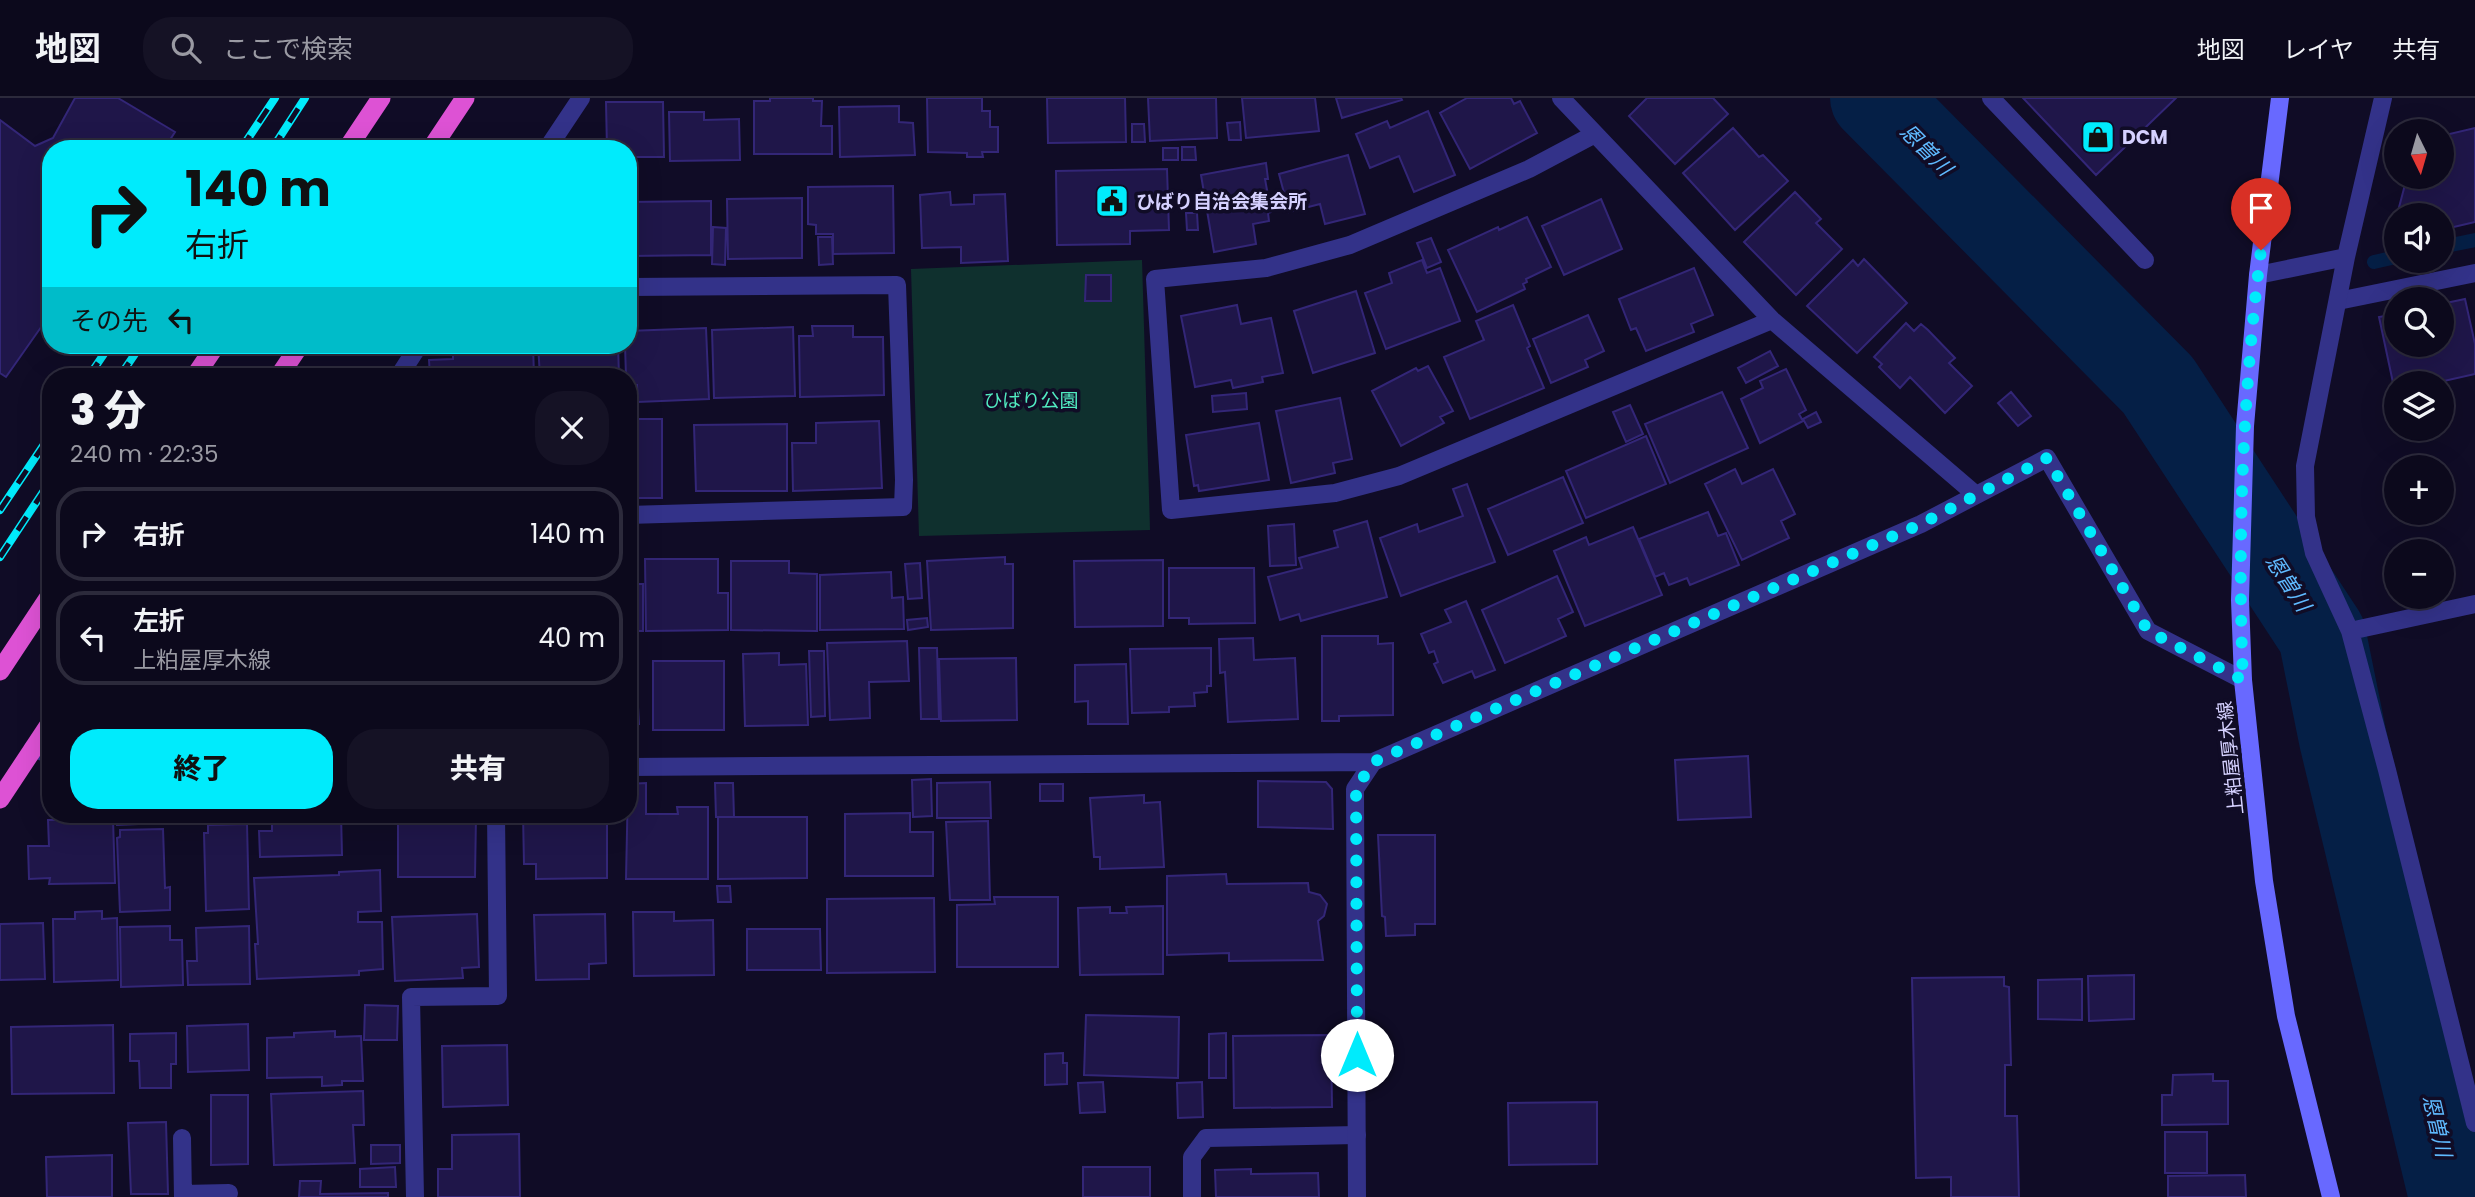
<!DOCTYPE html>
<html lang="ja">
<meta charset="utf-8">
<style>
body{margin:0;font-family:Poppins,"Noto Sans JP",sans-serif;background:#151225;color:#f1f3f6;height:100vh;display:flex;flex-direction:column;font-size:26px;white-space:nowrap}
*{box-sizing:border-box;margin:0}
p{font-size:23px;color:#9a9aa3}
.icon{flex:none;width:38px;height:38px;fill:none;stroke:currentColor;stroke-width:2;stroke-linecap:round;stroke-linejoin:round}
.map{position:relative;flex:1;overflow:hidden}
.details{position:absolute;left:42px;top:270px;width:595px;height:455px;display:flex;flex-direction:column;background:#0c091c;border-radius:28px;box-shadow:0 7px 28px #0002,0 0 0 2px #2c2a3b}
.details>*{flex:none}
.top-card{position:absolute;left:42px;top:42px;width:595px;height:214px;border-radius:28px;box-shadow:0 7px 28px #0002,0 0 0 2px #2c2a3b;background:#00ebfc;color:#111;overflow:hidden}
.needle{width:46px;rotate:175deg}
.buttons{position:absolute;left:2384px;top:21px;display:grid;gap:14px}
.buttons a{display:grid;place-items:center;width:70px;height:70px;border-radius:50%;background:#0c091c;box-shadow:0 7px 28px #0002,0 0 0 2px #2c2a3b;font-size:35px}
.pin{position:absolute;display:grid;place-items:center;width:60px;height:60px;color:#fff;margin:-72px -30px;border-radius:50% 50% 50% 0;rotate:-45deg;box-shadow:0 0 7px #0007}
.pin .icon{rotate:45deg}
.me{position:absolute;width:77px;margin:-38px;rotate:0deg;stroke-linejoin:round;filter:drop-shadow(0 0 5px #0008)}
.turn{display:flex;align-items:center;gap:24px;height:147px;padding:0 28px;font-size:32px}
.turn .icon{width:91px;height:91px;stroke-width:2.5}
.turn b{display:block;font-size:49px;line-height:60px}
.then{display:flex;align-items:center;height:66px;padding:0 28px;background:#0003;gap:14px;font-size:26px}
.round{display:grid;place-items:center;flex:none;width:74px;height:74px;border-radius:28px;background:#151225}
.head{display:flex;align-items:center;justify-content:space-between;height:119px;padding:0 28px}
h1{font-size:42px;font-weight:800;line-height:52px}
.primary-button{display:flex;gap:14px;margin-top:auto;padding:14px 28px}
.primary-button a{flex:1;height:80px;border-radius:28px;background:#00ebfc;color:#111;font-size:28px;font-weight:800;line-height:80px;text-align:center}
.primary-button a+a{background:#151225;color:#f1f3f6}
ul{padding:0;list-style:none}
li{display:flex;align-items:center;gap:21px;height:94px;margin:0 14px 10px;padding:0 14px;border:4px solid #2c2a3b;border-radius:28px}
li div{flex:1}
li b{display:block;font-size:26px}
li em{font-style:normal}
header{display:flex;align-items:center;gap:42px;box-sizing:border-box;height:98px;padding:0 35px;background:#0c091c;border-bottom:2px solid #2c2a3b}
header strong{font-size:33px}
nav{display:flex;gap:38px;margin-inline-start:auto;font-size:24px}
.search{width:490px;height:63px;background:#151225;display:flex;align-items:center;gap:18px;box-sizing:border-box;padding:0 24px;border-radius:28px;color:#9a9aa3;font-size:26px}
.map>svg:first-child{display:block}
</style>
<header>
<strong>地図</strong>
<div class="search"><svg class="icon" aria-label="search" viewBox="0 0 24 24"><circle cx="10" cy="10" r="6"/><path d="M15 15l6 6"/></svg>ここで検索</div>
<nav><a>地図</a><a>レイヤ</a><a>共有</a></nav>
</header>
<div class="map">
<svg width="2475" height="1099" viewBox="0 0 2475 1099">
<rect width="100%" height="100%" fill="#100c26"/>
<!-- green -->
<path fill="#0f302e" d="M1142,162L1150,432L919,438L911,171Z"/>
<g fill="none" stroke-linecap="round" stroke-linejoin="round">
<!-- stream -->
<path stroke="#051f46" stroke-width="14" d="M2441,149L2475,142
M2374,164L2396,159"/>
<!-- river -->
<path stroke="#051f46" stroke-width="88" d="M1874,0L2158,287L2322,537L2343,641L2453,1099"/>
</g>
<!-- building -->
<path fill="#1f1649" stroke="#332677" stroke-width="2" d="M75,0H118L175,34L164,51H51V215L6,279L0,275V22L35,48L53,40Z
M770,0H813V3H822L821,28H832V56H754V3H770Z
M927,0H982V13H990V29H998V54H982L983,59H967V55L928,54Z
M1047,0H1125L1126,44L1048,45Z
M1148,0H1216L1217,40L1150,43Z
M1242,0H1315L1319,33L1246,40Z
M1336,0H1401L1402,2L1342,20Z
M1467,0H1511L1514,6L1520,3L1537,35L1470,71L1440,15Z
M1647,0H1713L1728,16L1675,66L1629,18Z
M2023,0H2176L2096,77Z
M606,4H663L664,59H628V51H607Z
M899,8V24L913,25L915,57L840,59L839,9Z
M1428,13L1455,77L1414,94L1399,58L1370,70L1356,36L1387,23L1390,30Z
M669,14H704V22L739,21L740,62L670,63Z
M1240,24L1241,42H1229L1227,25Z
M1132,26H1144L1145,44H1132Z
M1733,30L1759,59L1763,57L1788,83L1735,132L1683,75Z
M2475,30V124L2441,132V117H2397L2407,79H2441V38Z
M1182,49H1195L1196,62H1182Z
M1163,50H1178V62H1163Z
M1348,57L1365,116L1325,126L1320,106L1289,114L1279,76Z
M1266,65L1268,81H1265L1271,114L1268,115L1269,123L1253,126L1256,146L1214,154L1201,77Z
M1167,71L1169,132L1130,133V146L1057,147L1056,73Z
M893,88L894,155L833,156V136H816V127L808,126V89Z
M950,94L951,107L974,106V97L1005,96L1008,163L961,165V149L922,150L920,97Z
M1795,94L1821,121L1816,125L1842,151L1796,197L1744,144Z
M802,100V160L728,161L727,101Z
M1601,101L1622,151L1564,177L1542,128Z
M711,103V157L628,158V104Z
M1186,115H1197L1198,132H1187Z
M1527,119L1551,169L1526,181L1527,184L1523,186L1525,191L1477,214L1448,152L1498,129L1499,132Z
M713,129L726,130L725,167L712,166Z
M818,139H832L833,166L819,167Z
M1431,140L1441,164L1427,170L1417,145Z
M1864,161L1907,205L1857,255L1807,208L1853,162L1858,168Z
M1422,162L1427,175L1440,170L1460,223L1386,251L1365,195L1392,185L1389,175Z
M1694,170L1713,217L1691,226L1694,234L1646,253L1636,230L1631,232L1619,201Z
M1086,177H1111V203H1085Z
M1356,193L1375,255L1313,275L1294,213Z
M2465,201L2475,246V276L2435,285H2396L2395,294L2379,219L2396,216V247H2441V206Z
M1237,207L1241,226L1271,220L1283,275L1262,279L1263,284L1233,290L1231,282L1195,289L1181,218Z
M1513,207L1530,248L1527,250L1544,290L1470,321L1444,259L1484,242L1476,223Z
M1588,217L1604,253L1585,262L1588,269L1551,285L1533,241Z
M1906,225L1914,233L1921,226L1928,232L1955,260L1949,265L1972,288L1945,315L1910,279L1900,290L1879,269L1882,266L1874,259Z
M812,228H853V239H883L884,297L800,299L799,238H813Z
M793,229L795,298L714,300L712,232Z
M706,230L709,301L638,304L637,287H628V278H626L625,247H628V233Z
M453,247H533L534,278H430L429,262L453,261Z
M538,247H618L619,278H540Z
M1770,253L1778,268L1746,285L1738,270Z
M1428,268L1453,313L1440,319L1444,325L1401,348L1372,293L1416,270L1418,273Z
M1786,271L1806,312L1799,316L1803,323L1760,345L1741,301L1763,290L1760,283Z
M1722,294L1748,350L1670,385L1645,326Z
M2011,294L2031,318L2018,328L1998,305Z
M1246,295L1247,311L1213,314L1212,298Z
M1340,300L1352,361L1333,365L1335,375L1291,385L1276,313Z
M1630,307L1643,336L1626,344L1613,314Z
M1816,314L1821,324L1808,330L1803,321Z
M628,321H662V400H628Z
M879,323L882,390L793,393L792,345H816V325Z
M1259,325L1269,382L1199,393L1198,387L1194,388L1186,337Z
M787,326V393H696L694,327Z
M1646,338L1666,386L1586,420L1566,373Z
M1735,371L1742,386L1773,371L1795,416L1781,423L1789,440L1742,462L1705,386Z
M1563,379L1583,425L1508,457L1488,411Z
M1467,386L1495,464L1401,498L1380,440L1417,426L1419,434L1463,418L1453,391Z
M1708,414L1718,438L1726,435L1739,467L1690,487L1687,480L1669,487L1664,475L1655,479L1639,441Z
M1367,423L1387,499L1301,523L1299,516L1280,522L1268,479L1302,470L1299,460L1338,449L1334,433Z
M1294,426L1296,467L1270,468L1268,428Z
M1633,429L1662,497L1585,528L1554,453L1586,439L1589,447Z
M628,459H631V486H643V533H628Z
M1005,459V466H1013V530L931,532L927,463Z
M645,461H718V495H728V532L646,533Z
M1163,462V528L1075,529L1074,463Z
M731,463H789V475L817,476V533L731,532Z
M920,465L922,500L908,501L905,466Z
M1169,470H1254L1255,525L1189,526V520H1169Z
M891,474L892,500L903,499L904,531L820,532V477Z
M1557,478L1573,514L1558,521L1566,538L1505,565L1482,512Z
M1466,503L1495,572L1475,580L1472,573L1443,585L1434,566L1438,564L1434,553L1429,555L1421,536L1451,524L1445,512Z
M927,520L928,529L908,532L907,522Z
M1322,538H1378V546L1393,545V617L1339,618V623H1322Z
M1253,540L1254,562L1295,560L1298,621L1228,624L1225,574L1220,575L1219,541Z
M907,543L909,583L869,584L870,620L830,622L827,545Z
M919,550H937L939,621H921Z
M1211,550V588H1207V594L1194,595L1195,608L1169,609V614L1132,615L1130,551Z
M809,553H824L825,618L811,619Z
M779,555V567L806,566L808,627L745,628L743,556Z
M635,557L639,626H628V558Z
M1016,560L1017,622L941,623L939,561Z
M653,563H724V632H653Z
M1126,566L1128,626H1088V603L1075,604V567Z
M1748,658L1751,719L1678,722L1675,662Z
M931,681L932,718L913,719L912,682Z
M1258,683L1326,684L1332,691L1333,731L1258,729Z
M990,684L991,720H937V685Z
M646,685V716H678L677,709H708V781H626L628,686Z
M715,685H733L734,719H716Z
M1040,686H1063V703H1040Z
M1144,697V705L1160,704L1164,769L1100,771V759H1094L1090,700Z
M910,715V734H933V778H845V716Z
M116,716H137L138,726L117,727Z
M272,716H341L342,757L260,759L259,733H272Z
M523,716H607V780L536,781V766H524Z
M398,718H476L475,779H398Z
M718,719H807V780L718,781Z
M113,721L115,785L49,786L50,780L29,781L28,748H49L48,722Z
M988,723L990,802H950L946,724Z
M247,726L249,811L206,813L204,735H208V727Z
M163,731L165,790L170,789V812L120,814L117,740L120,739V732Z
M1378,737H1435V826H1415V837L1386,838L1385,819L1382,818Z
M380,772L381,813L358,814V824H382L383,871L359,873V877L257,881L255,846H258L254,780L339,777V774Z
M1226,776L1227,786L1308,785L1309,794L1320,797L1327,806L1324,818L1318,823L1323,862L1229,863V855L1167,857V778Z
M717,788H730L731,804H718Z
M994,799H1058V869H957V807L995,806Z
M934,800L935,874L827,875V801Z
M1163,808V876L1080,877L1078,810L1110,809V815H1127L1126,809Z
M102,813V821L117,820L118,882L54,884L53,821H75V814Z
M633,814H674V823L713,822L714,877L634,878Z
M477,816L479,869L462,870L463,880L395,883L392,819Z
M605,816L606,865L589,866V881L536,882L534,817Z
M43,825L45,881L0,882V826Z
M170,828V842H182L183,887L121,889L120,829Z
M249,828L250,886L188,887L187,863H197L196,830Z
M747,831H820L821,872H747Z
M2134,877V921L2089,923L2088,878Z
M2004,879V888L2009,889L2011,967H2005V1018H2017L2019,1099H1951V1079L1916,1080L1912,880Z
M2082,881V922L2038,921V882Z
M365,907L398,908L397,942H364Z
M1086,917L1179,919L1178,980L1084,977Z
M248,926L249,972L188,974L187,928Z
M113,927L114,995L12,996L11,929Z
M335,933V939L361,938L363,983H342V987L322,988V979L267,980V940L294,939V935Z
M176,935V966H171V990H140L139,963H130V936Z
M1226,935V980H1209V936Z
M1331,937L1332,1009L1234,1010L1233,938Z
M507,947L508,1007L443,1009L442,948Z
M1063,955V965H1067V986L1045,987V956Z
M2213,976V983H2228V1026L2162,1027V997H2172L2173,977Z
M1103,984L1105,1014L1080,1015L1078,985Z
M1202,984L1203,1019L1178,1020L1177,985Z
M363,993L364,1027H353L355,1065L274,1067L271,996Z
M211,997H248V1066L211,1067Z
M1597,1004V1066L1509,1067L1508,1005Z
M166,1024L168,1096H131L128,1025Z
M2165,1034H2207V1075H2165Z
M519,1036L520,1099H438V1071H452V1037Z
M371,1047H400V1065L371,1066Z
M112,1057V1099H47L46,1059Z
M395,1069L396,1089H360V1071Z
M1083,1069H1150V1099H1083Z
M1251,1071V1076L1318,1075L1319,1099H1216L1215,1072Z
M2245,1077L2246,1099H2168V1078Z
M300,1083H321L320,1096L388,1095V1099H299Z"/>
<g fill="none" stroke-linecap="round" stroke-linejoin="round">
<!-- service -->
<path stroke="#333289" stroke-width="18" d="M1991,0L2145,162
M2338,203L2475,175
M182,1040L183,1099
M183,1096L229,1095
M415,1099L411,899L498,898L496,716
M1192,1099V1059L1206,1040L1357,1037"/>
<!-- minor -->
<path stroke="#333289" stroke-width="18" d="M1561,0L1772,222L1975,396
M1595,36L1529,71L1350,147L1266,170L1155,181L1171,412L1335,395L1399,378L1772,222
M547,51L581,0
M2346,159L2305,368L2306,419L2314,455L2350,533L2387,672L2475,1025
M2258,177L2346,159L2383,0
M628,189L897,187L904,382L903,409L628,417
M399,278L419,247
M2350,533L2475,506
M33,650L51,657
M628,669L1373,664L1921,426L2047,360L2148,533L2243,582
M1357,1099L1355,691L1373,664"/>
<!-- secondary -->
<path stroke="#6869ff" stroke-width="18" d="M2280,0L2258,177L2245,328L2240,502L2243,582L2264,783L2286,918L2331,1099"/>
<!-- trunk -->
<path stroke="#dd52d4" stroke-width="19" d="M347,51L381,0
M431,51L465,0
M195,278L216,247
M279,278L300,247
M0,573L51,496
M0,701L51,624"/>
<defs>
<path id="rail" d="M241,51L275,0
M272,51L305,0
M89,278L110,247
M120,278L141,247
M0,412L51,336
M0,459L51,382"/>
</defs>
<!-- rail casing -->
<use href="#rail" stroke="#00ebfc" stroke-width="8"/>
<!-- rail -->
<use href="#rail" stroke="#100c26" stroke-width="5" stroke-dasharray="16" stroke-linecap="butt"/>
</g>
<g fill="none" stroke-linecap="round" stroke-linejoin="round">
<!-- route -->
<path stroke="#00ebfc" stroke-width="12" stroke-dasharray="0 21.6" d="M1357,957L1356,691L1373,664L1921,426L2047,360L2148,533L2243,582C2237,439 2243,294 2261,152"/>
</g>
<!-- icons -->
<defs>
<symbol id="shop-square" viewBox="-11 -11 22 22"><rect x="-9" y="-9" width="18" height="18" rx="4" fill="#00ebfc" stroke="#100c26"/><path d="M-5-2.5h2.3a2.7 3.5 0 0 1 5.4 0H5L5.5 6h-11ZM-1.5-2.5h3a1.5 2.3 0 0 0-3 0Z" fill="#111"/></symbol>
<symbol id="civic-square" viewBox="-11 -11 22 22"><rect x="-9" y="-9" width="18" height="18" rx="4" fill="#00ebfc" stroke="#100c26"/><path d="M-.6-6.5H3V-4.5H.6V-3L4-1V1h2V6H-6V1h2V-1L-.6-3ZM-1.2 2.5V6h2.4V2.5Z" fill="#111"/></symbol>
</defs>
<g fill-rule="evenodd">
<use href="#shop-square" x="2079" y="20" width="38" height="38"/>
<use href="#civic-square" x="1093" y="84" width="38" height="38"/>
</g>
<g text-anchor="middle" stroke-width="7" stroke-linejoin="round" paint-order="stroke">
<!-- poi labels -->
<g font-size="19" font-weight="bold" fill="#d5d1ff" stroke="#100c26" text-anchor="start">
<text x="2122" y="46">DCM</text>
<text x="1136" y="110">ひばり自治会集会所</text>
</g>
<!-- park labels -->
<g font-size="19" fill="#51ebc0" stroke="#100c26">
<text x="1031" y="309">ひばり公園</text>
</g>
<!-- street labels -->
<g font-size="19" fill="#d5d1ff" stroke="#100c26">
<text transform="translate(2230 660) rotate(-96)" y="7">上粕屋厚木線</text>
</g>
<!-- water labels -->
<g font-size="21" font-style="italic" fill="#5fbaff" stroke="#100c26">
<text transform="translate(1926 52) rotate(45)" y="7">恩曽川</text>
<text transform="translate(2288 485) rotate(57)" y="7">恩曽川</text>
<text transform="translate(2437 1028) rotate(77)" y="7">恩曽川</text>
</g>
</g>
</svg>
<div class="buttons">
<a><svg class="needle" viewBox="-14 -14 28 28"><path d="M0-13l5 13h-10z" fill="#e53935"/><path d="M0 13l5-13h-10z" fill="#9a9aa3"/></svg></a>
<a><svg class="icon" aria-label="sound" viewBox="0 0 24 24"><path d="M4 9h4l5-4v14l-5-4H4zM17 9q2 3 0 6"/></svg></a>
<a><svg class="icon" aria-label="search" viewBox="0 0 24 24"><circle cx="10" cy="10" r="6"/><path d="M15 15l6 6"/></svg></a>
<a><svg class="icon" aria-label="layers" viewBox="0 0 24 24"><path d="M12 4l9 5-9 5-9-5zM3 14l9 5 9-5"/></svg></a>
<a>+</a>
<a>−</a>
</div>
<div class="pin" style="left:2261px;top:152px;background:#d93025"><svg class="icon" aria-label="arrive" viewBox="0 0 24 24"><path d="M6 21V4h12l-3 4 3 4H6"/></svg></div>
<svg class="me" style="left:1357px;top:957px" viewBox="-20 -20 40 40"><circle r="19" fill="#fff"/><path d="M0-13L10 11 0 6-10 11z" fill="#00ebfc"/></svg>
<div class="top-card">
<div class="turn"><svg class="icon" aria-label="right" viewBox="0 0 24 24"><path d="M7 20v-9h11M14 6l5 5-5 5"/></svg><div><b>140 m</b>右折</div></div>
<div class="then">その先<svg class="icon" aria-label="left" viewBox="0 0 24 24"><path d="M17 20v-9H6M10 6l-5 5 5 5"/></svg></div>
</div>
<section class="details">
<div class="head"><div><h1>3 分</h1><p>240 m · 22:35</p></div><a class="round"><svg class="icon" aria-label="close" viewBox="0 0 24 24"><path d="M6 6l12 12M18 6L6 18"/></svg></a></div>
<ul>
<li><svg class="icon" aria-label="right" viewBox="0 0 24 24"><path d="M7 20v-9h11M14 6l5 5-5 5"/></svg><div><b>右折</b></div><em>140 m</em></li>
<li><svg class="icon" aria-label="left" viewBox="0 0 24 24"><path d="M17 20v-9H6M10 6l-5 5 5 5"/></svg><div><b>左折</b><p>上粕屋厚木線</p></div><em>40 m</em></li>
</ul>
<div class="primary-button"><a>終了</a><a>共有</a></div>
</section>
</div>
